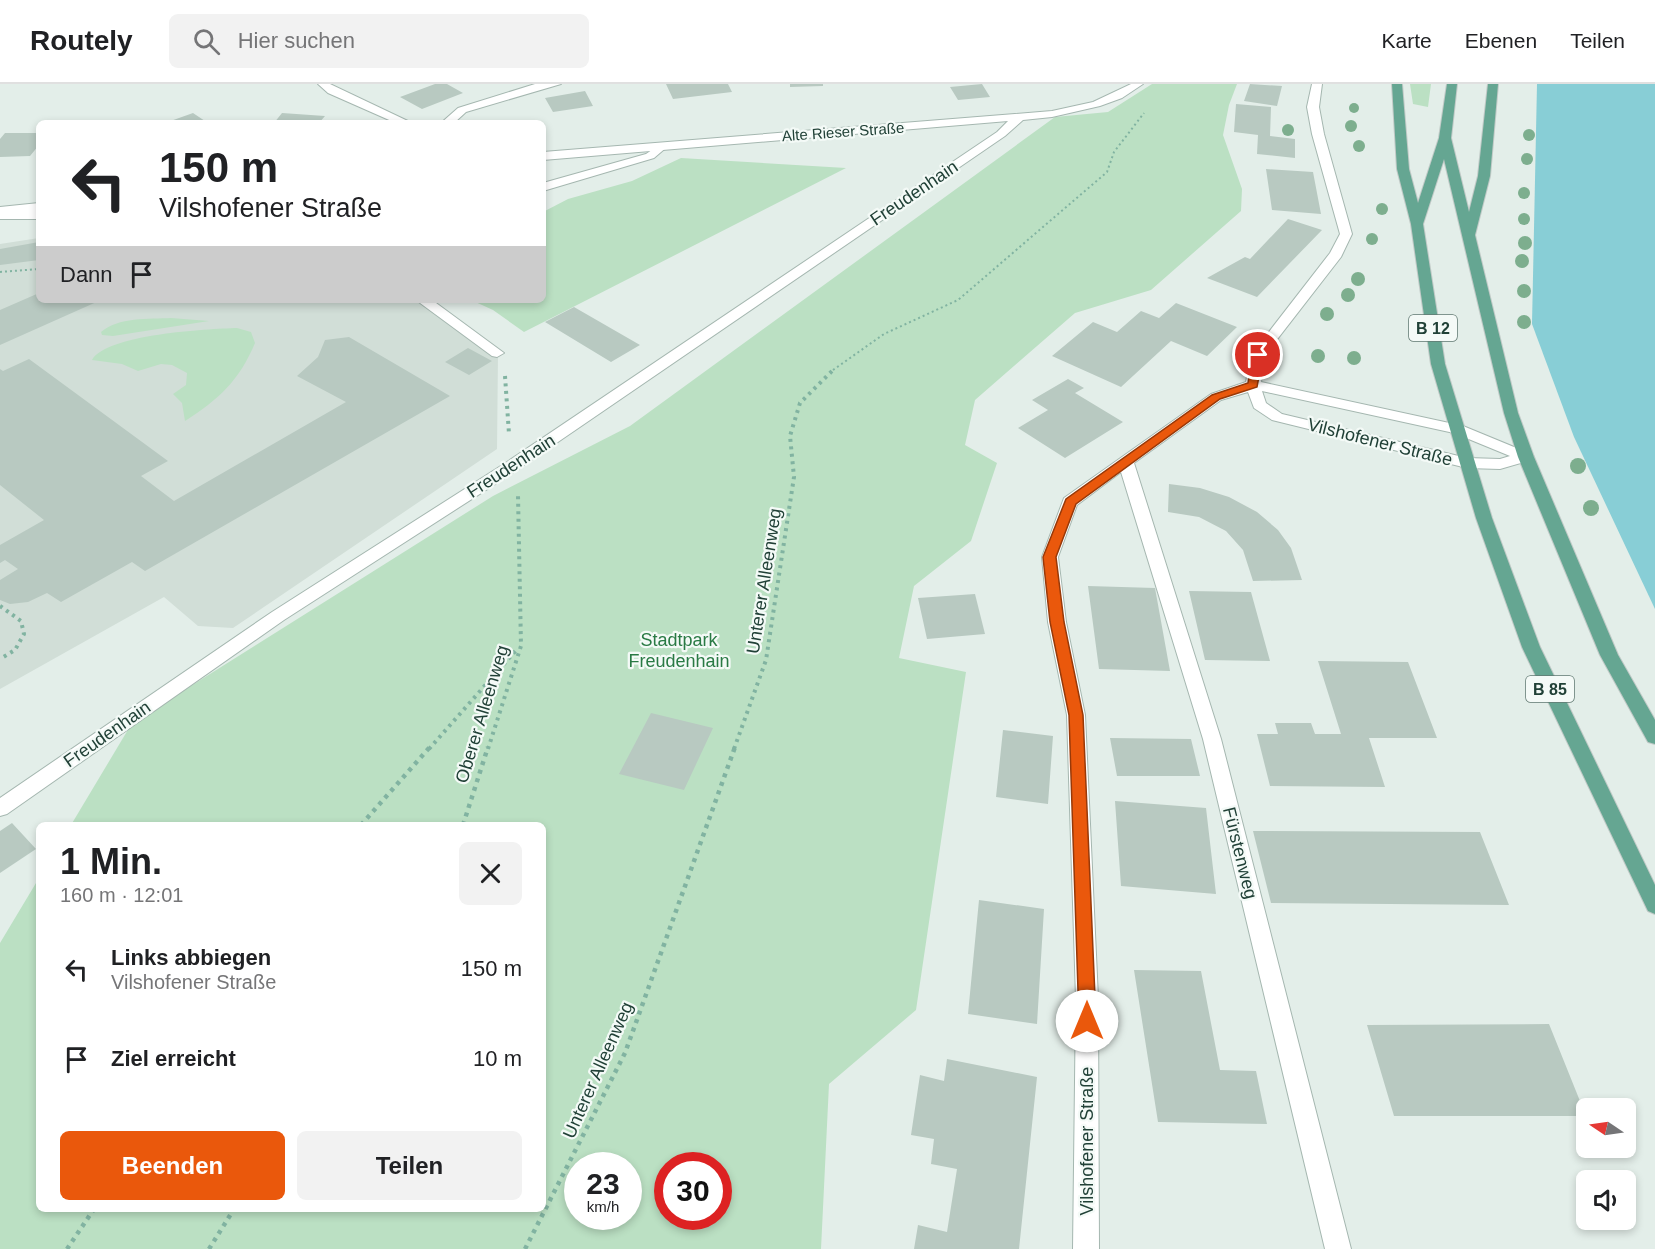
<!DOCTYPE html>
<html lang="de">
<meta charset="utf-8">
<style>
body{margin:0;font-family:Arial,sans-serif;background:#f2f2f2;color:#202124;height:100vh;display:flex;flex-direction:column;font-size:22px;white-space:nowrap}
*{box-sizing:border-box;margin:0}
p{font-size:20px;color:#757577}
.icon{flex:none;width:33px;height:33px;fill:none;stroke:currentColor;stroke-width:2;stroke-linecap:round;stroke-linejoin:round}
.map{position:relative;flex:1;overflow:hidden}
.details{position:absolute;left:36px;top:738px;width:510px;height:390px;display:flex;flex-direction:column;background:#fff;border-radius:9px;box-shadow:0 3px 9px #0003}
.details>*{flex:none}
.guide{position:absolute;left:36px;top:36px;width:510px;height:183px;border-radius:9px;box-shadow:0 3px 9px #0003;background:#fff;color:#202124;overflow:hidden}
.needle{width:39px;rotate:283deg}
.fabs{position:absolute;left:1576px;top:1014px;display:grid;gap:12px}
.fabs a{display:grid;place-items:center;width:60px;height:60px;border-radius:9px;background:#fff;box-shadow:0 3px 9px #0003;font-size:30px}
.speed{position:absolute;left:564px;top:1068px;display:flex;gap:12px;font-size:30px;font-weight:700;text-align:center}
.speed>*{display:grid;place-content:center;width:78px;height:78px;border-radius:50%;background:#fff;box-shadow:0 3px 9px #0003;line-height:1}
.speed small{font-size:15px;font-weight:400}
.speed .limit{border:9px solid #d22;background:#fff;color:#111}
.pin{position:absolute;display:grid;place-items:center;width:51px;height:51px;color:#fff;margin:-26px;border:3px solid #fff;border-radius:50%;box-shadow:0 2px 6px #0007}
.me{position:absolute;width:66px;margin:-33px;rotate:0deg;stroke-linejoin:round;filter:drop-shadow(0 0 4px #0008)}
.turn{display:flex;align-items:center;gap:21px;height:126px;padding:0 24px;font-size:27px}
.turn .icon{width:78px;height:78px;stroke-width:2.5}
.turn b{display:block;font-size:42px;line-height:51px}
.then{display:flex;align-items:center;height:57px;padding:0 24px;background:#0003;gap:12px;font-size:22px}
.round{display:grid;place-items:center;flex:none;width:63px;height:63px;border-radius:9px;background:#f2f2f2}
.overview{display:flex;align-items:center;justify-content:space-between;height:102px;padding:0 24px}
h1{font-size:36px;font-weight:600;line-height:45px}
.button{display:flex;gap:12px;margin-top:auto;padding:12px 24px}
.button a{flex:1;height:69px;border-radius:9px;background:#ea580c;color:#fff;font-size:24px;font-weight:600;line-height:69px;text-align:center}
.button a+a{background:#f2f2f2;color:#202124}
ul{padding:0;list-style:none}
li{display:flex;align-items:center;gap:18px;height:90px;padding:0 24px}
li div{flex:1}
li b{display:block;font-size:22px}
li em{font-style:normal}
header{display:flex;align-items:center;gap:36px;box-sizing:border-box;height:84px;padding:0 30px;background:#fff;border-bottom:2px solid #e0e0e0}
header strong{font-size:28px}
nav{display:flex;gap:33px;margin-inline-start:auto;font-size:21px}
.search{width:420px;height:54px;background:#f2f2f2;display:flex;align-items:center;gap:15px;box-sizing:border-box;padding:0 21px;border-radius:9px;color:#757577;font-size:22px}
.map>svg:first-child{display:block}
</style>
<header>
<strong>Routely</strong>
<div class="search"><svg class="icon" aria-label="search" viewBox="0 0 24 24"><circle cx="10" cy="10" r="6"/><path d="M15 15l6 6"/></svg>Hier suchen</div>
<nav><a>Karte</a><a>Ebenen</a><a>Teilen</a></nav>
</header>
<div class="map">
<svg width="1655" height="1165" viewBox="0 0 1655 1165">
<rect width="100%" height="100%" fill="#e3eee9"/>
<!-- built -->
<path fill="#d1ded7" d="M39,154V216H422L498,270L497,365L233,544L198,542L164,513L0,605V160Z"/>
<!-- green -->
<path fill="#bbe0c3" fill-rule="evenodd" d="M1152,0H1237L1229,21L1223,51L1242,105L1241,127L1151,206L1075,229L975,316L965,361L997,379L971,457L914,502L899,574L966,588L916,926L829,1000L821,1165H0V859L39,794V1125H543V741H71L132,639L493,412L630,342L1055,33L1108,28ZM578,1082H628V1132H578ZM668,1082H718V1132H668Z
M1410,0H1431L1428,23L1413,20Z
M681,74L846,84L524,248L493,226L471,216H543V128L568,115L632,97Z
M171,234L209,237L113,252L102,251L101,248C118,233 149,235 171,234Z
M237,244L251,248L255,259C239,297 219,315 185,337L182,319L173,310L186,301L187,289L172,281L161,280L138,287L122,280L92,276C107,250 207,245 237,244Z"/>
<!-- water -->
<path fill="#88ced6" d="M1537,0H1655V525L1574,353L1532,240Z"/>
<!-- building -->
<path fill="#b8c9c1" d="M435,0H447L463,9L422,25L400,13Z
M666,0H728L732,8L673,15Z
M790,0H823V2L790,3Z
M982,0L990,13L958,16L950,3Z
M1250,0L1282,2L1277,22L1244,17Z
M585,7L593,22L553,28L545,14Z
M1236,20L1271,23L1270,52L1295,55V74L1257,70L1258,51L1234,48Z
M193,29L208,39H165Z
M282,29L325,32L319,39H274Z
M5,49H39V61L30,72L0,73V55Z
M1266,85L1313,88L1321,130L1272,126Z
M1288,135L1322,146L1257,213L1207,194L1245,173L1250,175Z
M39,158V176L0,181V165Z
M39,209V216H101L0,261V226Z
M1176,219L1237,243L1207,272L1171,257L1121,303L1052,272L1093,238L1117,248L1141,227L1159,234Z
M574,223L640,261L611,278L545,238Z
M349,253L450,312L145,487L132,478L61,518L47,509L28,518L10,520L0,516V496L18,485L5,476L0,479V461L44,436L0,401V285L3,287L29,275L168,377L141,392L174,417L346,318L297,292L318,273L325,256Z
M468,264L492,277L469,291L445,278Z
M1068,295L1084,304L1075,309L1123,338L1065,374L1018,344L1048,326L1032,316Z
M1169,400L1200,404L1229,413L1257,428L1278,446L1291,464L1302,496L1253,497L1243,466L1226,447L1199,433L1168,428Z
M1088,502L1155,504L1170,587L1099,585Z
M1189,507L1251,508L1270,577L1205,576Z
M975,510L985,550L927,555L918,514Z
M1318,577L1408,578L1437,654H1369L1385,703L1270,702L1257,650H1278L1275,639H1311L1315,650H1341Z
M651,629L713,644L684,706L619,690Z
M1003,646L1053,652L1048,720L996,713Z
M1110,654L1191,655L1200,692H1117Z
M1115,717L1206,724L1216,810L1121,802Z
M12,739L36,765L0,789V747Z
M1253,747L1480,748L1509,821L1271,819Z
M979,816L1044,825L1037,940L968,930Z
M1134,886L1201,887L1220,986L1256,987L1267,1040L1158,1038Z
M1549,940L1586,1032H1394L1367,941Z
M947,975L1037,993L1019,1165H914L918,1141L947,1148L957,1085L931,1080L934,1055L911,1051L920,991L944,997Z"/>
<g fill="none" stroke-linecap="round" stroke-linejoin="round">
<defs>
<path id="lane" d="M662,59L668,62L654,74L543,107V99L646,70Z
M0,127H39V135H0Z
M416,216H432L504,269L497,273L492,272Z"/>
<path id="street" d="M318,0H330L412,39H396L328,9Z
M535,0H561L466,28L454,39H441L458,24Z
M1131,0H1143L1122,14L1100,22L1052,33L1023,36L1005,52L517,386L284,536L7,730L0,732V714L272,528L507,378L997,48L1008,37L543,76V68L1052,27L1093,18Z
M1312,0H1322L1319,23L1324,50L1352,150L1341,173L1265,271L1261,298L1463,342L1531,370L1534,373L1531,376L1500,385L1467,384L1272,336L1254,324L1248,308L1221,316L1134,379L1221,655L1351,1165H1325L1203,655L1121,388L1077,421L1058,473L1066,538L1085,631L1098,914L1099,1165H1073L1076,914L1067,631L1048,538L1042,473L1064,414L1211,310L1246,298L1251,271L1330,169L1340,150L1312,50L1307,23ZM1262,307L1454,349L1510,372L1500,375L1467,374L1282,330L1266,319Z
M39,119V127L0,131V123Z"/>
<path id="primary" d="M1392,0H1402L1409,85L1418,119L1439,54L1447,0H1457L1451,54L1469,128L1478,92L1488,0H1498L1490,92L1475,151L1518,329L1534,373L1618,571L1655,636V660L1648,658L1600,571L1518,373L1504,329L1444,75L1423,140L1445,280L1492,434L1540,563L1655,801V830L1648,827L1522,563L1476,434L1431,280L1411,140L1397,85Z"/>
</defs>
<!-- lane casing -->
<use href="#lane" stroke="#a5b7b0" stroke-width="2"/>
<!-- street casing -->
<use href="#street" stroke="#a5b7b0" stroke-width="2"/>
<!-- primary casing -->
<use href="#primary" stroke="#c1cac7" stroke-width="2"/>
<!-- path-far2 -->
<path stroke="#81b3a1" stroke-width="2" stroke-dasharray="2 3" stroke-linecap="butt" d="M0,188L39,185
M833,286L884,250L958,216L1107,88L1114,68L1144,29"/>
<!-- path-far1 -->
<path stroke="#81b3a1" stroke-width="4" stroke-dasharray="3 4.5" stroke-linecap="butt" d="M505,292L509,350
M0,522L21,537L24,550L15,566L0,575
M429,665L518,564
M488,665L521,562L518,411
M734,665L766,576L794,393L790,352L800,319L834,285"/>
<!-- path -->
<path stroke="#81b3a1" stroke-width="4.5" stroke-dasharray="4 5" stroke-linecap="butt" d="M361,741L430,663
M463,741L488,663
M67,1165L94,1125
M209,1165L234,1125
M525,1165L625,969L735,663"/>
<!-- lane -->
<use href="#lane" fill="#fff" fill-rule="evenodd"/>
<!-- street -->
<use href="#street" fill="#fff" fill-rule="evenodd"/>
<!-- primary -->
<use href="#primary" fill="#65a692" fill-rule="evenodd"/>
</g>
<!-- trees -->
<g fill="#7dae8e">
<circle cx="1354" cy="24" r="5"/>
<circle cx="1351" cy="42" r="6"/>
<circle cx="1288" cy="46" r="6"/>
<circle cx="1529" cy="51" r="6"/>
<circle cx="1359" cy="62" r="6"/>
<circle cx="1527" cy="75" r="6"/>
<circle cx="1524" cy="109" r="6"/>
<circle cx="1382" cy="125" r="6"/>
<circle cx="1524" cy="135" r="6"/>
<circle cx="1372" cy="155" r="6"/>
<circle cx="1525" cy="159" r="7"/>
<circle cx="1522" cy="177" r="7"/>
<circle cx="1358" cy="195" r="7"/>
<circle cx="1524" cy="207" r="7"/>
<circle cx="1348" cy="211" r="7"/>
<circle cx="1327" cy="230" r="7"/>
<circle cx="1524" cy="238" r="7"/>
<circle cx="1318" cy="272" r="7"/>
<circle cx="1354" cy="274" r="7"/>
<circle cx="1578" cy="382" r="8"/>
<circle cx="1591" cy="424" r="8"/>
</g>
<!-- route -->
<path fill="#ea580c" stroke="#983908" stroke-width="1.5" d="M1258,268L1263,271L1257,303L1220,315L1076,420L1056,473L1064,538L1083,631L1096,937L1093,943L1087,945L1081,943L1079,937L1069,631L1050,538L1043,473L1066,415L1212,311L1248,299L1252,271Z"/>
<g text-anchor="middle" stroke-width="4.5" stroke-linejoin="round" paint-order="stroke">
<!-- far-street labels -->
<g font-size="15" fill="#214137" stroke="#f4faf7">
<text transform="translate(843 48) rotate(-4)" y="5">Alte Rieser Straße</text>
</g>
<!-- shield labels -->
<g fill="#f4faf7" stroke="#607871" stroke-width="1.5">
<rect x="1409" y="231" width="48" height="26" rx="4.5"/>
<rect x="1526" y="592" width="48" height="26" rx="4.5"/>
</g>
<g font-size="16" font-weight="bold" fill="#214137">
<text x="1433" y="250">B 12</text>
<text x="1550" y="611">B 85</text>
</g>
<!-- street labels -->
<g font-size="18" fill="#214137" stroke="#f4faf7">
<text transform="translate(914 109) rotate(-34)" y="6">Freudenhain</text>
<text transform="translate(1380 358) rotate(14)" y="6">Vilshofener Straße</text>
<text transform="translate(511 382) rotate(-33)" y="6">Freudenhain</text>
<text transform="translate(764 497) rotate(-81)" y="6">Unterer Alleenweg</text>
<text transform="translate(482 630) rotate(-73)" y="6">Oberer Alleenweg</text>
<text transform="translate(107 650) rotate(-35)" y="6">Freudenhain</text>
<text transform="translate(1240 769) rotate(76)" y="6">Fürstenweg</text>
<text transform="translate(598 986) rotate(-66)" y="6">Unterer Alleenweg</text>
<text transform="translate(1087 1057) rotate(-90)" y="6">Vilshofener Straße</text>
</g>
<!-- park labels -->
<g font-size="18" fill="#297a44" stroke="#f4faf7">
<text x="679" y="562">Stadtpark<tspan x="679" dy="21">Freudenhain</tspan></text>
</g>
</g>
</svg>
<div class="fabs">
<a><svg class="needle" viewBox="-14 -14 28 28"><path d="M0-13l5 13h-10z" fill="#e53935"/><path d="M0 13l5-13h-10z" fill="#757577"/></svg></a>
<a><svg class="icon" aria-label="sound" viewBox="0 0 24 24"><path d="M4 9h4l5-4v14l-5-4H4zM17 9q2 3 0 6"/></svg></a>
</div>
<div class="speed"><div>23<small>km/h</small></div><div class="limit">30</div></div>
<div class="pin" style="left:1258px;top:271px;background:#d93025"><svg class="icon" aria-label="arrive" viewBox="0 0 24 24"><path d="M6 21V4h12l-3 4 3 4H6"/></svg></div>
<svg class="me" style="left:1087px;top:937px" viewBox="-20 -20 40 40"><circle r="19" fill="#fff"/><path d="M0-13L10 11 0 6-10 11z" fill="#ea580c"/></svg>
<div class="guide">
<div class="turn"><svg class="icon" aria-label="left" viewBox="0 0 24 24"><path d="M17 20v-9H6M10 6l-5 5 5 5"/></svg><div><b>150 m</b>Vilshofener Straße</div></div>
<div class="then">Dann<svg class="icon" aria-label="arrive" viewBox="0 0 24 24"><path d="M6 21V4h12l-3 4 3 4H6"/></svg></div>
</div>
<section class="details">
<div class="overview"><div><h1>1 Min.</h1><p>160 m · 12:01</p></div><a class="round"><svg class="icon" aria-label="close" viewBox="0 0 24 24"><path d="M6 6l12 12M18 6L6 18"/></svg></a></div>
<ul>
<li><svg class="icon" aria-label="left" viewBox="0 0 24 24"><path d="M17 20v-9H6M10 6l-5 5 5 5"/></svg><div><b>Links abbiegen</b><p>Vilshofener Straße</p></div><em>150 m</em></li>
<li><svg class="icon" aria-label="arrive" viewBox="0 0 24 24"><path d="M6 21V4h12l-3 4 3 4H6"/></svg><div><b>Ziel erreicht</b></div><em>10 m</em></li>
</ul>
<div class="button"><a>Beenden</a><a>Teilen</a></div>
</section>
</div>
